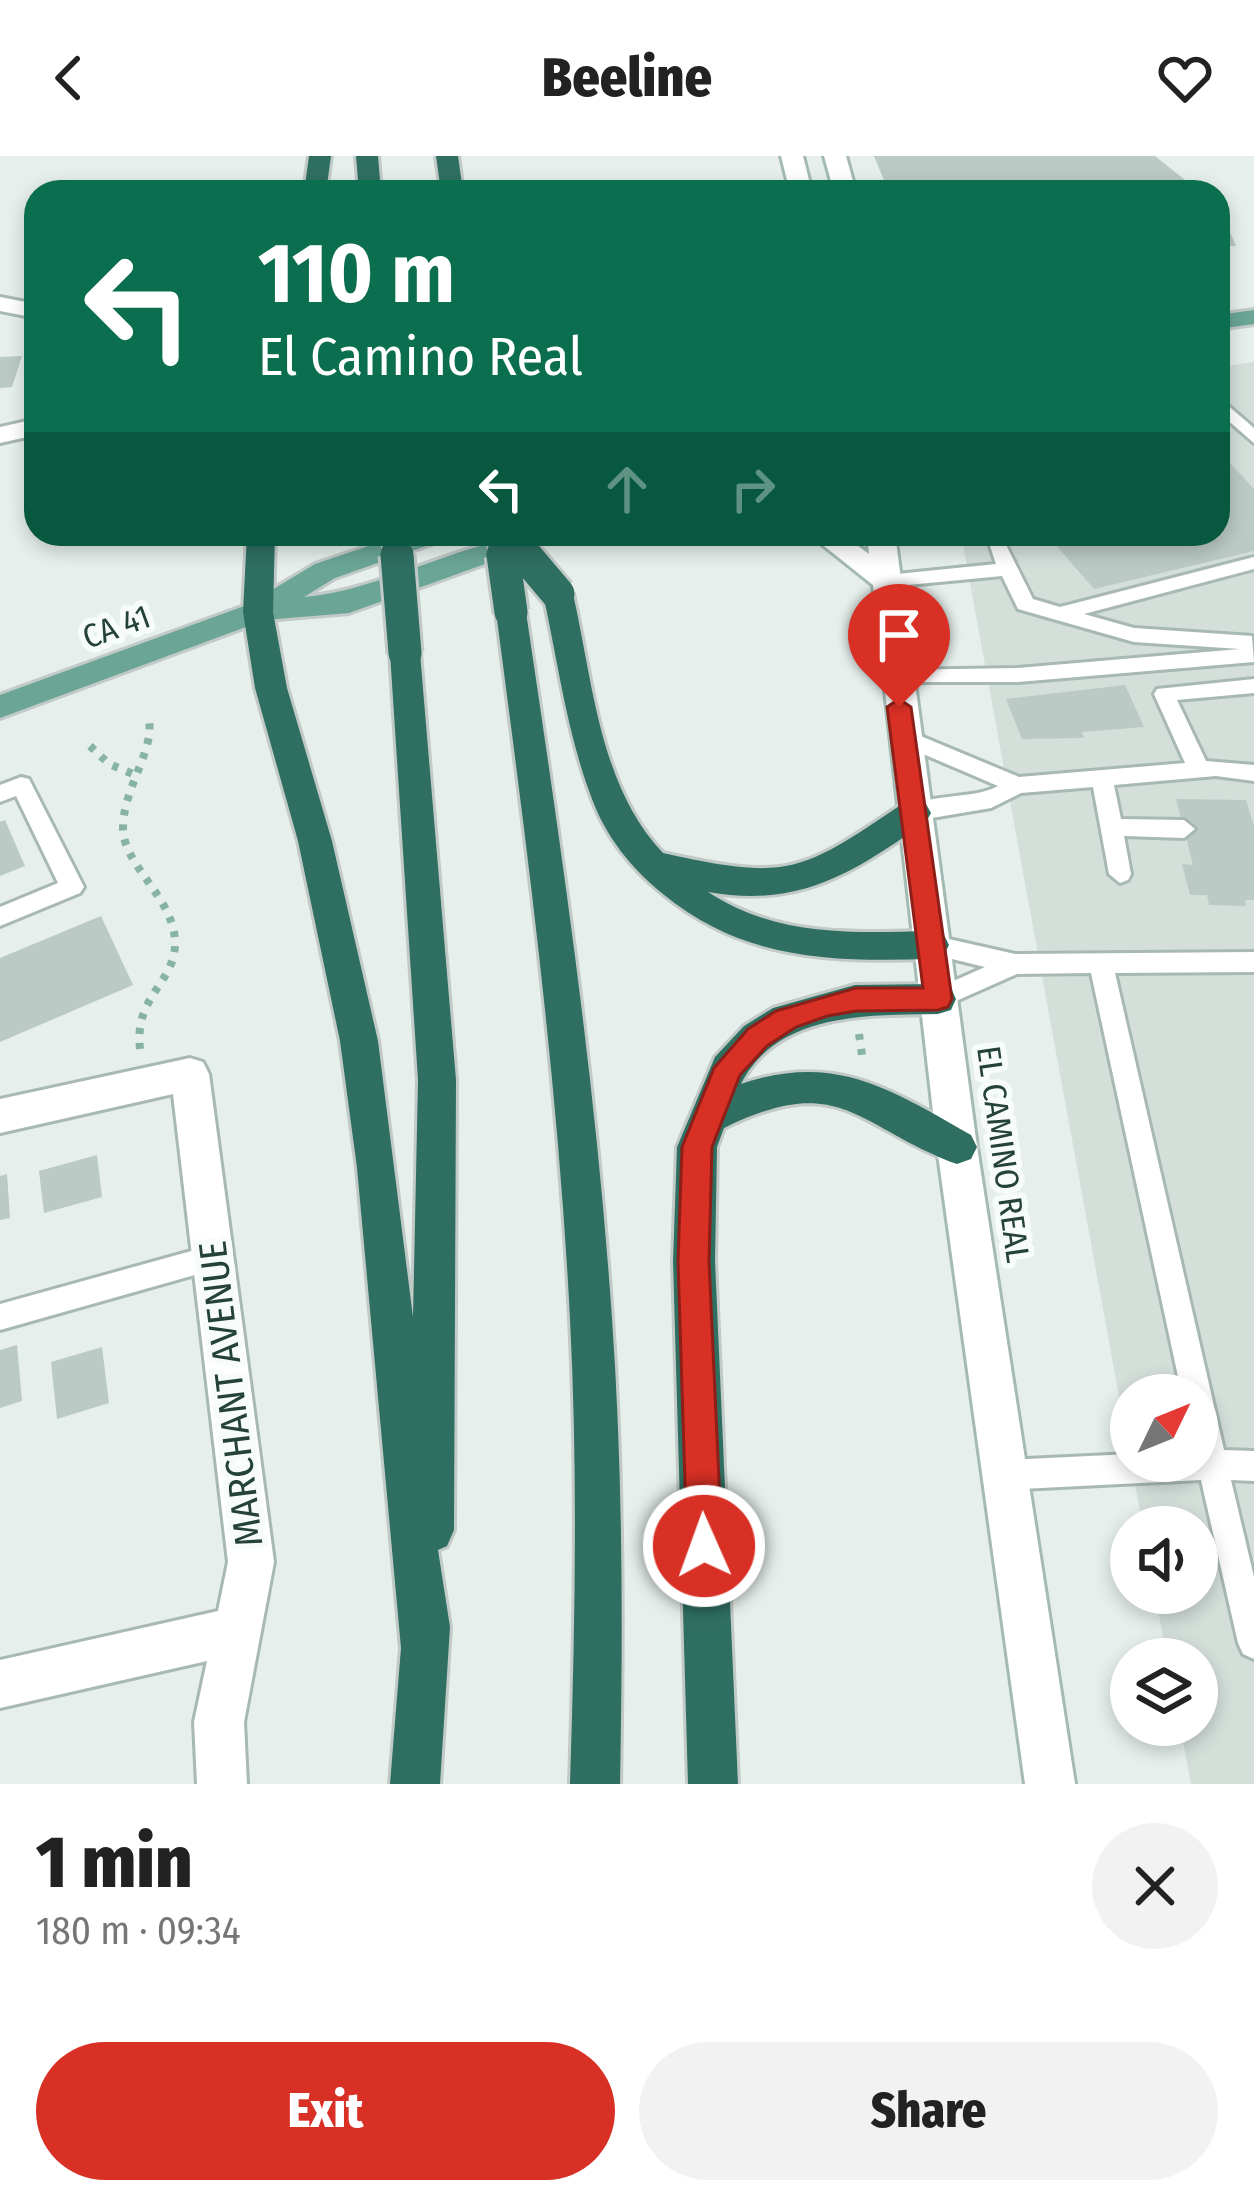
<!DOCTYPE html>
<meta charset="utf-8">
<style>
body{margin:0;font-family:"Fira Sans Condensed",sans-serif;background:#f2f2f2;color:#222;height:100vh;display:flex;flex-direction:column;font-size:45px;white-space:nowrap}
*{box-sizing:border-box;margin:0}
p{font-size:39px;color:#767676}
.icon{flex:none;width:66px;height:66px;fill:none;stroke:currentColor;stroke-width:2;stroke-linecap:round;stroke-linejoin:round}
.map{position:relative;height:1628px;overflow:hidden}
.sheet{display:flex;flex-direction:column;background:#fff;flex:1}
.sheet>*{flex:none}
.guide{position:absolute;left:24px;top:24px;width:1206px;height:366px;border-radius:36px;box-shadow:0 6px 18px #0003;background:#0b6e4f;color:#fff;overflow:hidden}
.needle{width:78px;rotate:47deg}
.fabs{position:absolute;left:1110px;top:1218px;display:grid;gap:24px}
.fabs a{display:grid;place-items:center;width:108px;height:108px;border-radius:50%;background:#fff;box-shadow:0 6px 18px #0003;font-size:60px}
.pin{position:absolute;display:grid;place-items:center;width:102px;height:102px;color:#fff;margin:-123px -51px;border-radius:50% 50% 50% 0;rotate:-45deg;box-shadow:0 0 12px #0007}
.pin .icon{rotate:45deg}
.me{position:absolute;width:132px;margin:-66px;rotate:358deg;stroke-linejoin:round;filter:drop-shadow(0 0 9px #0008)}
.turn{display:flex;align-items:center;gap:42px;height:252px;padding:0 36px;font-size:54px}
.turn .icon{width:156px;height:156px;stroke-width:2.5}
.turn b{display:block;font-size:84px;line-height:102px}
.lanes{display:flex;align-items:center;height:114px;padding:0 36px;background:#0003;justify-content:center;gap:60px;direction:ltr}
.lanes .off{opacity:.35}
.round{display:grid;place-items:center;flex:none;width:126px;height:126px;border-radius:63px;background:#f2f2f2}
.headline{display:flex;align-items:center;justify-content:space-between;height:204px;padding:0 36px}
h1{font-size:72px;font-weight:800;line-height:90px}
.cta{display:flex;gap:24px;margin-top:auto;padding:24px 36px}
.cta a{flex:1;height:138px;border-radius:72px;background:#d93025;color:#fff;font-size:48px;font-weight:800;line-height:138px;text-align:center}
.cta a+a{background:#f2f2f2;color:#222}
header{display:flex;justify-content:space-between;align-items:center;height:156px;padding:0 36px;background:#fff;font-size:54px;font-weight:800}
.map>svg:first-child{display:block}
</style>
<header><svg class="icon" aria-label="back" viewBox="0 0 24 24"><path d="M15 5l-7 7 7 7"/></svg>Beeline<svg class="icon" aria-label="heart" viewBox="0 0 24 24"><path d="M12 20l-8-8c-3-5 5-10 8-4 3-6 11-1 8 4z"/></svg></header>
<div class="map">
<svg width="1254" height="1628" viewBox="0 0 1254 1628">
<rect width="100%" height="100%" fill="#e6efeb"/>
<!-- built -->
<path fill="#d4dfda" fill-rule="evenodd" d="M1254,206V1628H1191L1180,1569H1197V1503H1167L1155,1437H1197V1371H1143L961,378H1218V211ZM1131,1239H1197V1305H1131Z"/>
<!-- building -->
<path fill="#bbcac4" d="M874,0H1155L1200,36H889Z
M1218,48L1236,90H1218Z
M22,200L12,231L0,232V201Z
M1218,294L1254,333V395L1094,433L1046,378H1218Z
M1125,529L1144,571L1082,576L1084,582L1022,583L1006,543Z
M1176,643L1246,644L1254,670V744H1245L1246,750L1209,749L1207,739H1190L1182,708L1193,709Z
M5,664L25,710L0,720V666Z
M101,760L133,829L0,886V802Z
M97,999L102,1041L44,1057L39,1015Z
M7,1018L10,1062L0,1064V1020Z
M17,1189L22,1245L0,1252V1194Z
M102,1191L109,1247L57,1263L51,1206Z"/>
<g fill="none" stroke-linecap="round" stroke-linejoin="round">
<defs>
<path id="lane" d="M1218,241L1254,272V287L1218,256Z
M986,378H1004L1007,391L1033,443L1060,451L1254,401V413L1084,458L1134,472L1252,480L1254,506L1018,526H888L885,521L895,514L1018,512L1240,493L1134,486L1018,453L1002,420L887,431L877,425L887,419L996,408Z
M1254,523V537L1177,544L1206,605L1254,609V625L1216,620L1114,629L1121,663L1184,664L1195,673L1184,682L1124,680L1131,718L1128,724L1120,727L1109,718L1093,631L1021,637L991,652L914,665L903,657C923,635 971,645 998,630L895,586L892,581L895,576H911L1019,621L1185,607L1154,538L1157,533Z
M21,621L29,623L84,731L80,737L0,770V751L58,727L16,640L0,646V629Z
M931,779L1015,798L1254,796V816L1115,817L1224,1294L1254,1295V1325L1231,1324L1254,1421V1503L1243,1498L1238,1487L1201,1324L1003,1334L992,1330L988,1319L992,1308L1003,1304L1131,1298V1305H1197V1239H1182L1091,817L1017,818L938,853L929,850L926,843L929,836L985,811L923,796L919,789L923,782Z
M213,1089L223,1093L227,1102L223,1111L0,1174V1148Z"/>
<path id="street" d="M0,141L36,148V162L0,155Z
M36,263V279L0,287V271Z
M190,902L203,906L209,918L274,1406L244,1566L247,1628H197L194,1566L207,1505L0,1552V1504L218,1455L228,1406L173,938L0,977V943Z"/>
<path id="secondary" d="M781,0H803L812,36H790Z
M824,0H846L856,36H834Z
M809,378H842L869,398L867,378H895L977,991L1075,1628H1025L937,991L873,429Z"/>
<path id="primary" d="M1254,154V168L1218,173V159Z
M404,378H447L443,384L335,422L304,441C391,433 468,378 556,378L552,384L349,457L265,464L0,562V539L247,449L315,408Z"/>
<path id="highway" d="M309,0H331L326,36H304Z
M356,0H378L381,36H359Z
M436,0H458L463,36H441Z
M247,378H275L273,456L287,532L332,685L378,885L413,1161L418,924L390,497L405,486L420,497L456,924L454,1374L447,1390L438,1394L450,1471L440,1628H390L401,1492L357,1012L340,885L298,685L255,532L243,456Z
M558,428L573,438C593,525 599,630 663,697C786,724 798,719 902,648L914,644L926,648L931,657L926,666C852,717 801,752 708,736C777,781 851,777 931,775L944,779L949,789L944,799L931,803C831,806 743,804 663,738C632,713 606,681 592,643C567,578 558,506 543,438Z
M511,446L526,456C561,691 596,926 612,1163C623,1318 623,1473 620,1628H570C575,1473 578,1318 570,1163C558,926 527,691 496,456Z
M938,828L951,832L956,843L951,854L938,858C869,859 777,856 741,928C835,896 890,933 971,979L977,991L971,1003L957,1008C856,971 842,914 724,972L717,991L715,1105L738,1628H688L673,1105L677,991L715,901L744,870L773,852L855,829Z"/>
</defs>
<!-- lane casing -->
<use href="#lane" stroke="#a8b8b2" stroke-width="6"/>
<!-- street casing -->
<use href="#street" stroke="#a8b8b2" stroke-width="6"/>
<!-- secondary casing -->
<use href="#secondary" stroke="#a4bbb3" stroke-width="6"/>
<!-- primary casing -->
<use href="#primary" stroke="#c2cac8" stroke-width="6"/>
<!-- highway casing -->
<use href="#highway" stroke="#c2cac8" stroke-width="6"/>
<!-- path -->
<path stroke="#86b3a5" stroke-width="8" stroke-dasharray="6 9" stroke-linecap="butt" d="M90,590L109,608L133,618
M859,878L862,899
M140,893C134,841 173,828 175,790C177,743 123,711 123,672C123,633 154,595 149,565"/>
<!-- lane -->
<use href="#lane" fill="#fff" fill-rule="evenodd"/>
<!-- street -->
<use href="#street" fill="#fff" fill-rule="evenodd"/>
<!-- secondary -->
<use href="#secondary" fill="#fff" fill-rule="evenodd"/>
<!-- primary -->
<use href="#primary" fill="#6aa596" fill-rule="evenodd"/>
<!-- highway -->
<use href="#highway" fill="#2f6f62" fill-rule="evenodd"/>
<defs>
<path id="highway-bridge-far1" d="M395,378L397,402
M500,378L503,402
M506,378L527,402"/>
<path id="highway-bridge" d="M397,399L405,497
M503,399L511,456
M525,399L558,438"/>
</defs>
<!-- highway-bridge-far1 casing -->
<use href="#highway-bridge-far1" stroke="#c2cac8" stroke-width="30" stroke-linecap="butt"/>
<!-- highway-bridge casing -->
<use href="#highway-bridge" stroke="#c2cac8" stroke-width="39" stroke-linecap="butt"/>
<!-- highway-bridge-far1 -->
<use href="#highway-bridge-far1" stroke="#2f6f62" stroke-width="26"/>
<!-- highway-bridge -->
<use href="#highway-bridge" stroke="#2f6f62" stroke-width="33"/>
</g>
<!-- route -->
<path fill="#d93025" stroke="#8d1f18" stroke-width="3" d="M899,543L911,551L952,843L948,851L938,854L856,855L827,860L796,871L767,890L740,919L712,991L709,1105L722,1390L717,1403L704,1408L692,1403L687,1390L678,1105L682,991L714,912L748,873L776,855L856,832H923L887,551Z"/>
<g text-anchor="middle" stroke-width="12" stroke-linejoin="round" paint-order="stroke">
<!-- street labels -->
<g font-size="33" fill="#24423a" stroke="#f7fbf9">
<text transform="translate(116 470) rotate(-20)" y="12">CA 41</text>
<text transform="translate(1004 998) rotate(82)" y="12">EL CAMINO REAL</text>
</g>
<!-- near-street labels -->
<g font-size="39" fill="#24423a" stroke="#f7fbf9">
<text transform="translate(230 1238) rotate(-97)" y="14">MARCHANT AVENUE</text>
</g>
</g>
</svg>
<div class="fabs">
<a><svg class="needle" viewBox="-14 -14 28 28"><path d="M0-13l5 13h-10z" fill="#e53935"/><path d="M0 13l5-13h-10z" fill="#767676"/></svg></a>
<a><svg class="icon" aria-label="sound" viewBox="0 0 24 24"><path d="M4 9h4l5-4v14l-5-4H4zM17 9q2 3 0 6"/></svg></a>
<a><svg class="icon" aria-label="layers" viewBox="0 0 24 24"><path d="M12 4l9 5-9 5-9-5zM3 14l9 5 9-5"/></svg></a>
</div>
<div class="pin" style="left:899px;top:551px;background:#d93025"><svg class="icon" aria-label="arrive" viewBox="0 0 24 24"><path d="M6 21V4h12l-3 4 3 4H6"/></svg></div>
<svg class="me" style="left:704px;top:1390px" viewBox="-20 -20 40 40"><circle r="17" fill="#d93025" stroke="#fff" stroke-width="3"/><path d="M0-11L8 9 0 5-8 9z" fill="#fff"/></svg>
<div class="guide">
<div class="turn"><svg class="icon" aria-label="left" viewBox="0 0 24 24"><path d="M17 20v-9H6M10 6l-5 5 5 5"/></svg><div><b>110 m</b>El Camino Real</div></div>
<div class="lanes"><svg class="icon" aria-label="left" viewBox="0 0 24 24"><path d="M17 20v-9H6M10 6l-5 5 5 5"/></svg><svg class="icon off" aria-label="ahead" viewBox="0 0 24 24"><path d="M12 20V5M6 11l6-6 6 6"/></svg><svg class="icon off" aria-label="right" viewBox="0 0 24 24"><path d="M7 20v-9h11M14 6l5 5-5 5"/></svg></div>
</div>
</div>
<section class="sheet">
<div class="headline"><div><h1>1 min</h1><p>180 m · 09:34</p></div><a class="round"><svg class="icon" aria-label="close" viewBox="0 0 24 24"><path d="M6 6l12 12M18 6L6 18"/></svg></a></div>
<div class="cta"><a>Exit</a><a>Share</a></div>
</section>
